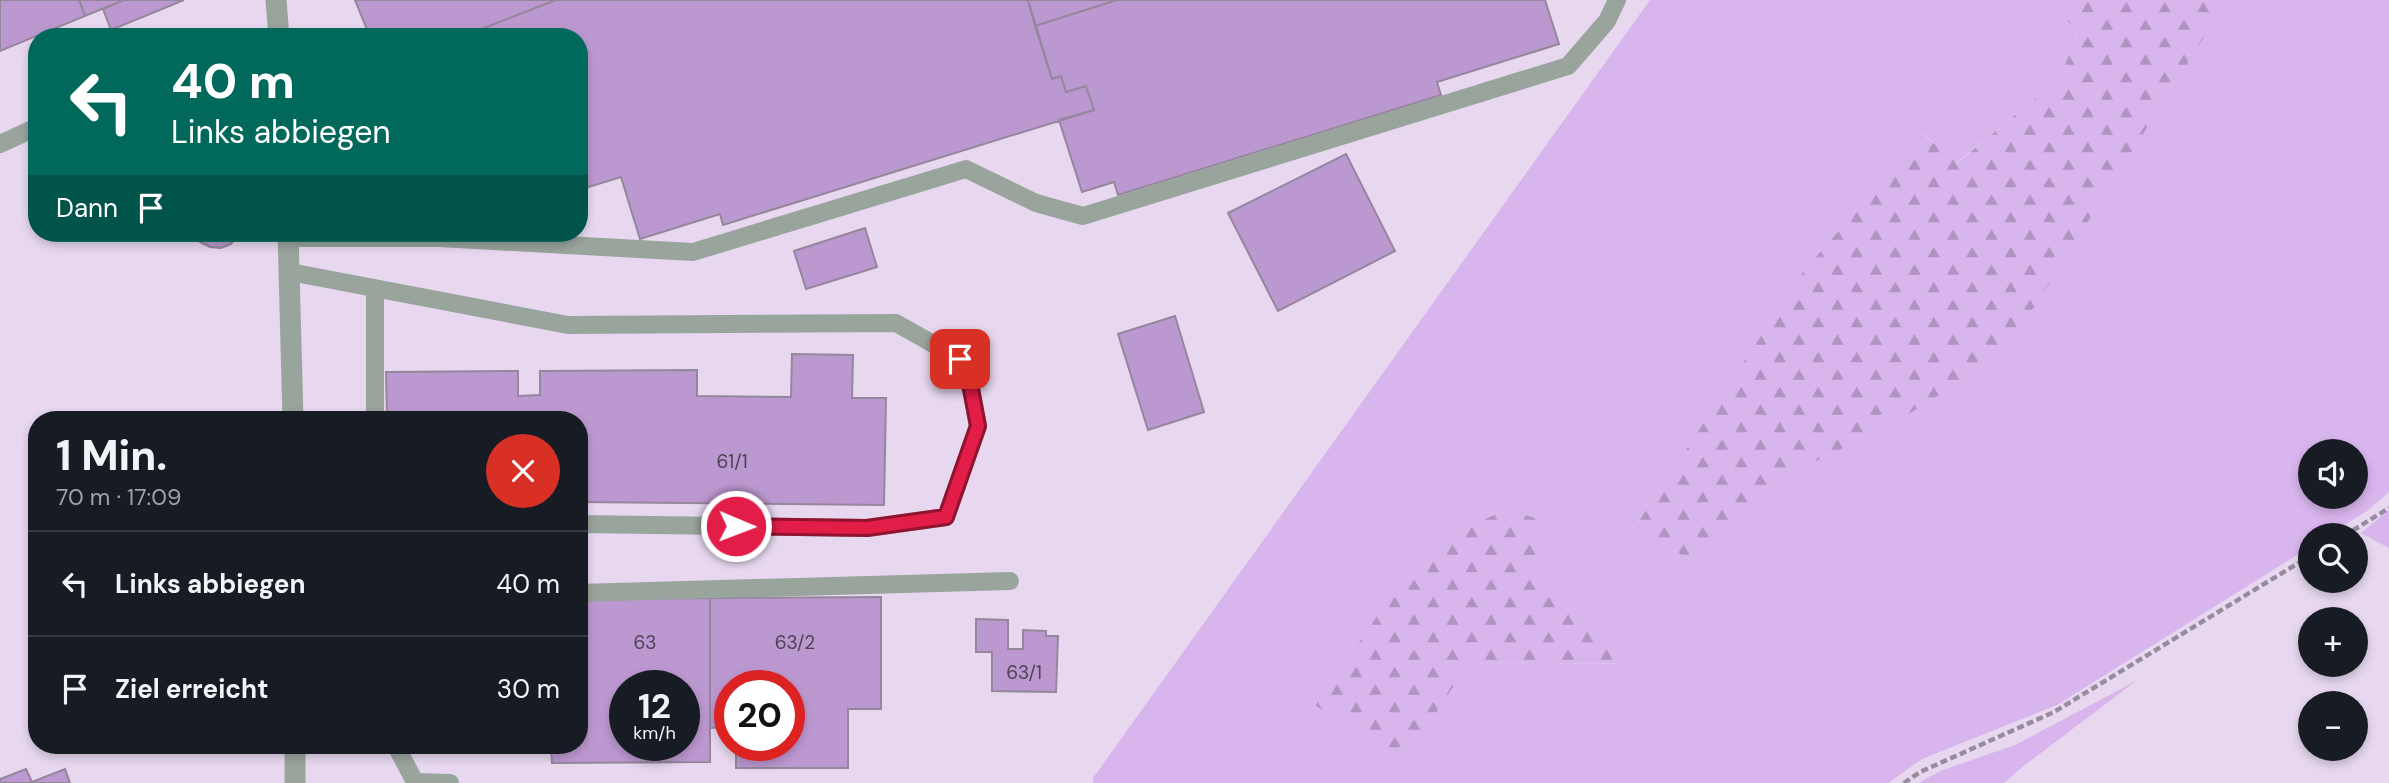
<!DOCTYPE html>
<html lang="de">
<meta charset="utf-8">
<style>
body{margin:0;font-family:"DM Sans",sans-serif;background:#242831;color:#f1f3f6;height:100vh;display:flex;flex-direction:column;font-size:26px;white-space:nowrap}
*{box-sizing:border-box;margin:0}
p{font-size:23px;color:#9ea1a6}
.icon{flex:none;width:38px;height:38px;fill:none;stroke:currentColor;stroke-width:2;stroke-linecap:round;stroke-linejoin:round}
.map{position:relative;flex:1;overflow:hidden}
.drawer{position:absolute;left:28px;top:411px;width:560px;height:343px;display:flex;flex-direction:column;background:#171b24;border-radius:28px;box-shadow:0 4px 10px #0003}
.drawer>*{flex:none}
.banner{position:absolute;left:28px;top:28px;width:560px;height:214px;border-radius:28px;box-shadow:0 4px 10px #0003;background:#00695c;color:#fff;overflow:hidden}
.tools{position:absolute;left:2298px;top:439px;display:grid;gap:14px}
.tools a{display:grid;place-items:center;width:70px;height:70px;border-radius:50%;background:#171b24;box-shadow:0 4px 10px #0003;font-size:35px}
.speed{position:absolute;left:609px;top:670px;display:flex;gap:14px;font-size:35px;font-weight:700;text-align:center}
.speed>*{display:grid;place-content:center;width:91px;height:91px;border-radius:50%;background:#171b24;box-shadow:0 4px 10px #0003;line-height:1}
.speed small{font-size:18px;font-weight:400}
.speed .limit{border:10px solid #d22;background:#fff;color:#111}
.pin{position:absolute;display:grid;place-items:center;width:60px;height:60px;color:#fff;margin:-30px;border-radius:14px;box-shadow:0 4px 10px #0006}
.me{position:absolute;width:77px;margin:-38px;rotate:91deg;stroke-linejoin:round;filter:drop-shadow(0 0 5px #0008)}
.turn{display:flex;align-items:center;gap:24px;height:147px;padding:0 28px;font-size:32px}
.turn .icon{width:91px;height:91px;stroke-width:2.5}
.turn b{display:block;font-size:49px;line-height:60px}
.then{display:flex;align-items:center;height:66px;padding:0 28px;background:#0003;gap:14px;font-size:26px}
.round{display:grid;place-items:center;flex:none;width:74px;height:74px;border-radius:37px;background:#242831}
.head{display:flex;align-items:center;justify-content:space-between;height:119px;padding:0 28px}
h1{font-size:42px;font-weight:800;line-height:52px}
ul{padding:0;list-style:none}
li{display:flex;align-items:center;gap:21px;height:105px;padding:0 28px;border-top:2px solid #363941}
li div{flex:1}
li b{display:block;font-size:26px}
li em{font-style:normal}
.map>svg:first-child{display:block}
</style>
<div class="map">
<svg width="2389" height="783" viewBox="0 0 2389 783">
<defs>
<pattern id="forest-firs" width="22" height="20" patternUnits="userSpaceOnUse" patternTransform="scale(1.75)"><rect width="22" height="20" fill="#d8b5ed"/><path d="M5 1l3.5 6h-7zM16 11l3.5 6h-7z" fill="#af93c0"/></pattern>
</defs>
<rect width="100%" height="100%" fill="#e7d8f0"/>
<!-- green -->
<path fill="#d8b5ed" fill-rule="evenodd" d="M1650,0H2049L2078,31L2061,78L1956,163L1924,134L1637,523L1689,560L1738,528L1808,465L1889,426L2206,34L2242,0H2389V492L2367,511L2328,535L2310,536V547L2057,705L1922,759L1888,783H1093V778ZM2310,452H2356V497H2310ZM1531,574L1640,664L1468,662Z
M2389,510V548L2361,533Z
M2136,681L2021,768L2004,783H1918L1940,771L2015,745Z"/>
<!-- forest -->
<path fill="url(#forest-firs)" d="M2049,0H2242L2206,34L2004,355L1889,426L1808,465L1738,528L1689,560L1637,524L1804,271L1923,134L1957,163L2060,78L2078,32Z
M1508,509L1546,522L1531,574L1641,664L1469,662L1403,764L1315,705L1427,545Z"/>
<!-- building -->
<path fill="#bc98d0" stroke="#94879c" stroke-width="2" fill-rule="evenodd" d="M0,0H79L85,16L0,51Z
M79,0H124L85,16Z
M124,0H184L111,30L103,9Z
M355,0H556L461,37H370Z
M556,0H1028L1052,79L1061,76L1066,92L1086,86L1094,110L723,225L720,214L640,239L621,177L579,190V37H461Z
M1028,0H1117L1035,26Z
M1117,0H1545L1559,44L1437,82L1441,95L1118,195L1114,182L1082,192L1059,120L1094,110L1086,86L1066,92L1061,76L1052,79L1035,26Z
M1346,154L1395,251L1278,311L1228,213Z
M865,228L877,267L806,289L794,251Z
M193,233H240L231,244L221,248L210,247L200,242Z
M1175,316L1204,412L1148,430L1118,334Z
M792,354L853,355L852,398H886L884,505L579,502V420H387L386,372L518,371V396L540,395V371L697,370V396L791,397Z
M881,597V709H848V768H736V746H789V686H730V727L710,728V598Z
M710,598V762L552,763L551,746H579V599ZM625,686H684V746H625Z
M976,619L1008,620V649H1023V630L1046,631V636H1058L1056,692L992,691V652H976Z
M26,769L32,782L65,769L70,783H0V779Z"/>
<g fill="none" stroke-linecap="round" stroke-linejoin="round">
<!-- path -->
<path stroke="#978c9e" stroke-width="4.5" stroke-dasharray="7 3.5" stroke-linecap="butt" d="M2344,536L2389,508
M1904,783L1920,772L2054,712L2310,556"/>
<!-- lane -->
<path stroke="#99a49d" stroke-width="18" d="M0,144L37,127
M289,238H440L693,252L966,169L1036,203L1083,216L1568,66L1607,21L1617,0
M290,272L568,325L896,323L960,359L971,389L978,426L946,517L867,528L579,524
M375,420V288
M579,593L1010,581
M396,746L415,782L450,783"/>
<!-- street -->
<path stroke="#99a49d" stroke-width="21" d="M276,0L279,37
M288,233L293,420
M295,783V746"/>
</g>
<g fill="none" stroke-linecap="round" stroke-linejoin="round">
<defs>
<path id="route" d="M736,526L867,528L946,517L978,426L971,389L960,359"/>
</defs>
<!-- route casing -->
<use href="#route" stroke="#92132f" stroke-width="18"/>
<!-- route -->
<use href="#route" stroke="#e11d48" stroke-width="12"/>
</g>
<g text-anchor="middle" stroke-width="6" stroke-linejoin="round" paint-order="stroke">
<!-- number labels -->
<g font-size="19" fill="#4e4256">
<text x="732" y="468">61/1</text>
<text x="645" y="649">63</text>
<text x="795" y="649">63/2</text>
<text x="1024" y="679">63/1</text>
</g>
</g>
</svg>
<div class="tools">
<a><svg class="icon" aria-label="sound" viewBox="0 0 24 24"><path d="M4 9h4l5-4v14l-5-4H4zM17 9q2 3 0 6"/></svg></a>
<a><svg class="icon" aria-label="search" viewBox="0 0 24 24"><circle cx="10" cy="10" r="6"/><path d="M15 15l6 6"/></svg></a>
<a>+</a>
<a>−</a>
</div>
<div class="speed"><div>12<small>km/h</small></div><div class="limit">20</div></div>
<div class="pin" style="left:960px;top:359px;background:#d93025"><svg class="icon" aria-label="arrive" viewBox="0 0 24 24"><path d="M6 21V4h12l-3 4 3 4H6"/></svg></div>
<svg class="me" style="left:736px;top:526px" viewBox="-20 -20 40 40"><circle r="17" fill="#e11d48" stroke="#fff" stroke-width="3"/><path d="M0-11L8 9 0 5-8 9z" fill="#fff"/></svg>
<div class="banner">
<div class="turn"><svg class="icon" aria-label="left" viewBox="0 0 24 24"><path d="M17 20v-9H6M10 6l-5 5 5 5"/></svg><div><b>40 m</b>Links abbiegen</div></div>
<div class="then">Dann<svg class="icon" aria-label="arrive" viewBox="0 0 24 24"><path d="M6 21V4h12l-3 4 3 4H6"/></svg></div>
</div>
<section class="drawer">
<div class="head"><div><h1>1 Min.</h1><p>70 m · 17:09</p></div><a class="round" style="background:#d93025;color:#fff"><svg class="icon" aria-label="close" viewBox="0 0 24 24"><path d="M6 6l12 12M18 6L6 18"/></svg></a></div>
<ul>
<li><svg class="icon" aria-label="left" viewBox="0 0 24 24"><path d="M17 20v-9H6M10 6l-5 5 5 5"/></svg><div><b>Links abbiegen</b></div><em>40 m</em></li>
<li><svg class="icon" aria-label="arrive" viewBox="0 0 24 24"><path d="M6 21V4h12l-3 4 3 4H6"/></svg><div><b>Ziel erreicht</b></div><em>30 m</em></li>
</ul>
</section>
</div>
